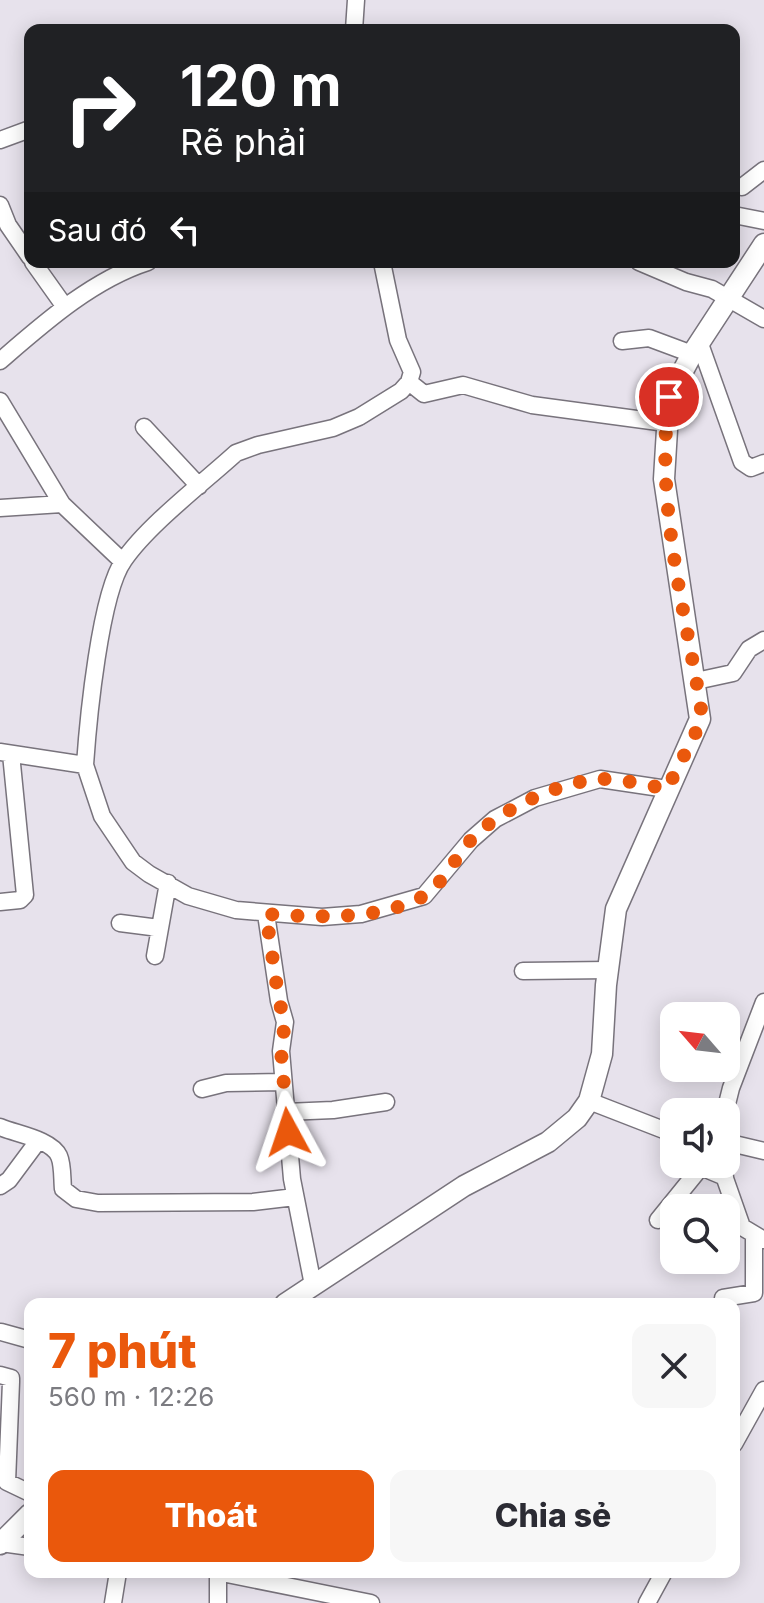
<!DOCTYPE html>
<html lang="vi">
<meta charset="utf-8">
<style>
body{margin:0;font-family:Inter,sans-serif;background:#f7f7f7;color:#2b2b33;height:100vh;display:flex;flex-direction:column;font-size:30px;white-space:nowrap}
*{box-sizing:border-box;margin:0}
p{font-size:26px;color:#7c7c81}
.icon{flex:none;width:44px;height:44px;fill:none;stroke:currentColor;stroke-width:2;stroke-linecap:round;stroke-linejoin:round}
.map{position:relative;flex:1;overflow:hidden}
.side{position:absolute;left:24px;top:1298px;width:716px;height:280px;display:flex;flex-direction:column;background:#fff;border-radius:16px;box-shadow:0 4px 20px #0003}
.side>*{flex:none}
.top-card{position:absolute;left:24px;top:24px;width:716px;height:244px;border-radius:16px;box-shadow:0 4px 20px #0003;background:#202124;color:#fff;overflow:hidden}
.needle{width:52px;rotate:298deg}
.controls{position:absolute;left:660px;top:1002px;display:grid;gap:16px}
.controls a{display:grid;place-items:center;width:80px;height:80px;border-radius:16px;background:#fff;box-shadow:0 4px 20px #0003;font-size:40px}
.pin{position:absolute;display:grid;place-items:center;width:68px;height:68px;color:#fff;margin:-34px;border:4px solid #fff;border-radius:50%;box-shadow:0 2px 8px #0007}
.me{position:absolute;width:88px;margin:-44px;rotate:355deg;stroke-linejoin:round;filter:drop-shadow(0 0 6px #0008)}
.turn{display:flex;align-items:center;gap:28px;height:168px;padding:0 24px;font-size:36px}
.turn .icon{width:104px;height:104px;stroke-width:2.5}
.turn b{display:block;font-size:56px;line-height:68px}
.then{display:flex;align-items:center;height:76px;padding:0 24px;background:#0003;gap:16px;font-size:30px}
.round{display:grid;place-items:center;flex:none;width:84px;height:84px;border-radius:16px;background:#f7f7f7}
.head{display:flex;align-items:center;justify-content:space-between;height:136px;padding:0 24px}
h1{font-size:48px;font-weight:800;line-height:60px;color:#ea580c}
.button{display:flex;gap:16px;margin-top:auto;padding:16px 24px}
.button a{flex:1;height:92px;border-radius:16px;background:#ea580c;color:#fff;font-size:32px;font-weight:800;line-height:92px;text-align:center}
.button a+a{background:#f7f7f7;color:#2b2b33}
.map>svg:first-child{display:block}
</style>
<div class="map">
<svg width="764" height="1603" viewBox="0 0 764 1603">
<rect width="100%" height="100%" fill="#e7e2ec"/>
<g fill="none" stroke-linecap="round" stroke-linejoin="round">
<defs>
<path id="minor" d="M354,30L356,0
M0,140L30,129
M742,187L764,170
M0,205L8,225L30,257
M734,215L764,221
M33,262L65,307
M639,262L686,282L712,289L764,319
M622,341L649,338L692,354
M700,344L742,462L751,468L764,463
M0,361C44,323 92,280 148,262
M409,382L424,394L463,385L532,405L666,423
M0,401L62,504
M144,427L199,486
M0,508L62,504L122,561
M696,681L733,673L749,649L764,640
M0,752L85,765L102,816L133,862L149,874L188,896L236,910L322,917L361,914L424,896L471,840L495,819L535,798L600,779L667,789
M85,765C88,721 100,593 124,560C148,525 203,483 236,453L258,445L333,428L359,417L401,391L409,382L412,372L398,340L382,262
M0,902L20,900L25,895L11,754
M266,914L279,1001L285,1022L281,1051L292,1179L313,1285
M120,923L159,928
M155,956L168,883
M523,971L609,970
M202,1089L226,1083L283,1082
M589,1101L674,1134
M286,1112L333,1110L386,1102
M725,1112L731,1088L764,1002
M0,1127C16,1134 51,1139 59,1156C63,1165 62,1179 63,1189L76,1199L98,1203L253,1202L295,1197
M726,1142L764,1151
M722,1170L742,1227L764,1240
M0,1186L9,1180L38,1141
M658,1220L701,1167L725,1177
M723,1298L754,1293V1236
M1,1332L30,1340
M0,1375L11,1378V1382L7,1482L30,1493
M734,1444L764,1390
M0,1543L30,1547
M217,1572L371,1603
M218,1572V1603
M113,1603L118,1572
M647,1603L664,1572"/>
<path id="tertiary" d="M285,1304L464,1186L548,1142L577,1118L589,1101L602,1054L606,985L616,909L700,719L664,479L669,397L692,354L764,244
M0,1544L30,1514"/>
</defs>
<!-- minor casing -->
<use href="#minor" stroke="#78737c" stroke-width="19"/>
<!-- tertiary casing -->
<use href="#tertiary" stroke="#78737c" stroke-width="23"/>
<!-- minor -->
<use href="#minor" stroke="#fff" stroke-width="16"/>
<!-- tertiary -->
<use href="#tertiary" stroke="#fff" stroke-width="20"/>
</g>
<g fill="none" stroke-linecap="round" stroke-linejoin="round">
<!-- route -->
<path stroke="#ea580c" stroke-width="14" stroke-dasharray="0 25.2" d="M288,1132L281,1051L285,1022L279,1001L266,914C315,917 378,921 422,897C442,886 455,858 470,841C497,811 560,781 601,779C623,779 646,785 667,789L697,730L701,708C684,605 655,502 669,397"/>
</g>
</svg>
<div class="controls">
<a><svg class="needle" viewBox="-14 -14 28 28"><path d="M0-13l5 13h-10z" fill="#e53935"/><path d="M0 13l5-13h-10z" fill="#7c7c81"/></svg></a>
<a><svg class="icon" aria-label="sound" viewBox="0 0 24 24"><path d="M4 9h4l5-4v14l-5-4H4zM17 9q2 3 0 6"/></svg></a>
<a><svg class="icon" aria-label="search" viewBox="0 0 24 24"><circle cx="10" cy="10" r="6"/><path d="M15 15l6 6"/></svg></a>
</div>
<div class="pin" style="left:669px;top:397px;background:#d93025"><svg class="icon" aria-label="arrive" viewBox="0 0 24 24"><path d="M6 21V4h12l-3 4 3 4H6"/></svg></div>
<svg class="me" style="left:288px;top:1132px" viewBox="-20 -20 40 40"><path d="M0-17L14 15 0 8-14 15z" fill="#ea580c" stroke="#fff" stroke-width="4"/></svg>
<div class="top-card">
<div class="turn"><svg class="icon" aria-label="right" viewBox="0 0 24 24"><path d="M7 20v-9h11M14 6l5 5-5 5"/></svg><div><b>120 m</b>Rẽ phải</div></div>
<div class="then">Sau đó<svg class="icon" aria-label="left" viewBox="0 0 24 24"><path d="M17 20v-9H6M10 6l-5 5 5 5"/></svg></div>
</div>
<section class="side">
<div class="head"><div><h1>7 phút</h1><p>560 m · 12:26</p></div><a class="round"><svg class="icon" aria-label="close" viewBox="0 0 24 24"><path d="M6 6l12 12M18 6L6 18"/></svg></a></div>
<div class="button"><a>Thoát</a><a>Chia sẻ</a></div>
</section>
</div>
